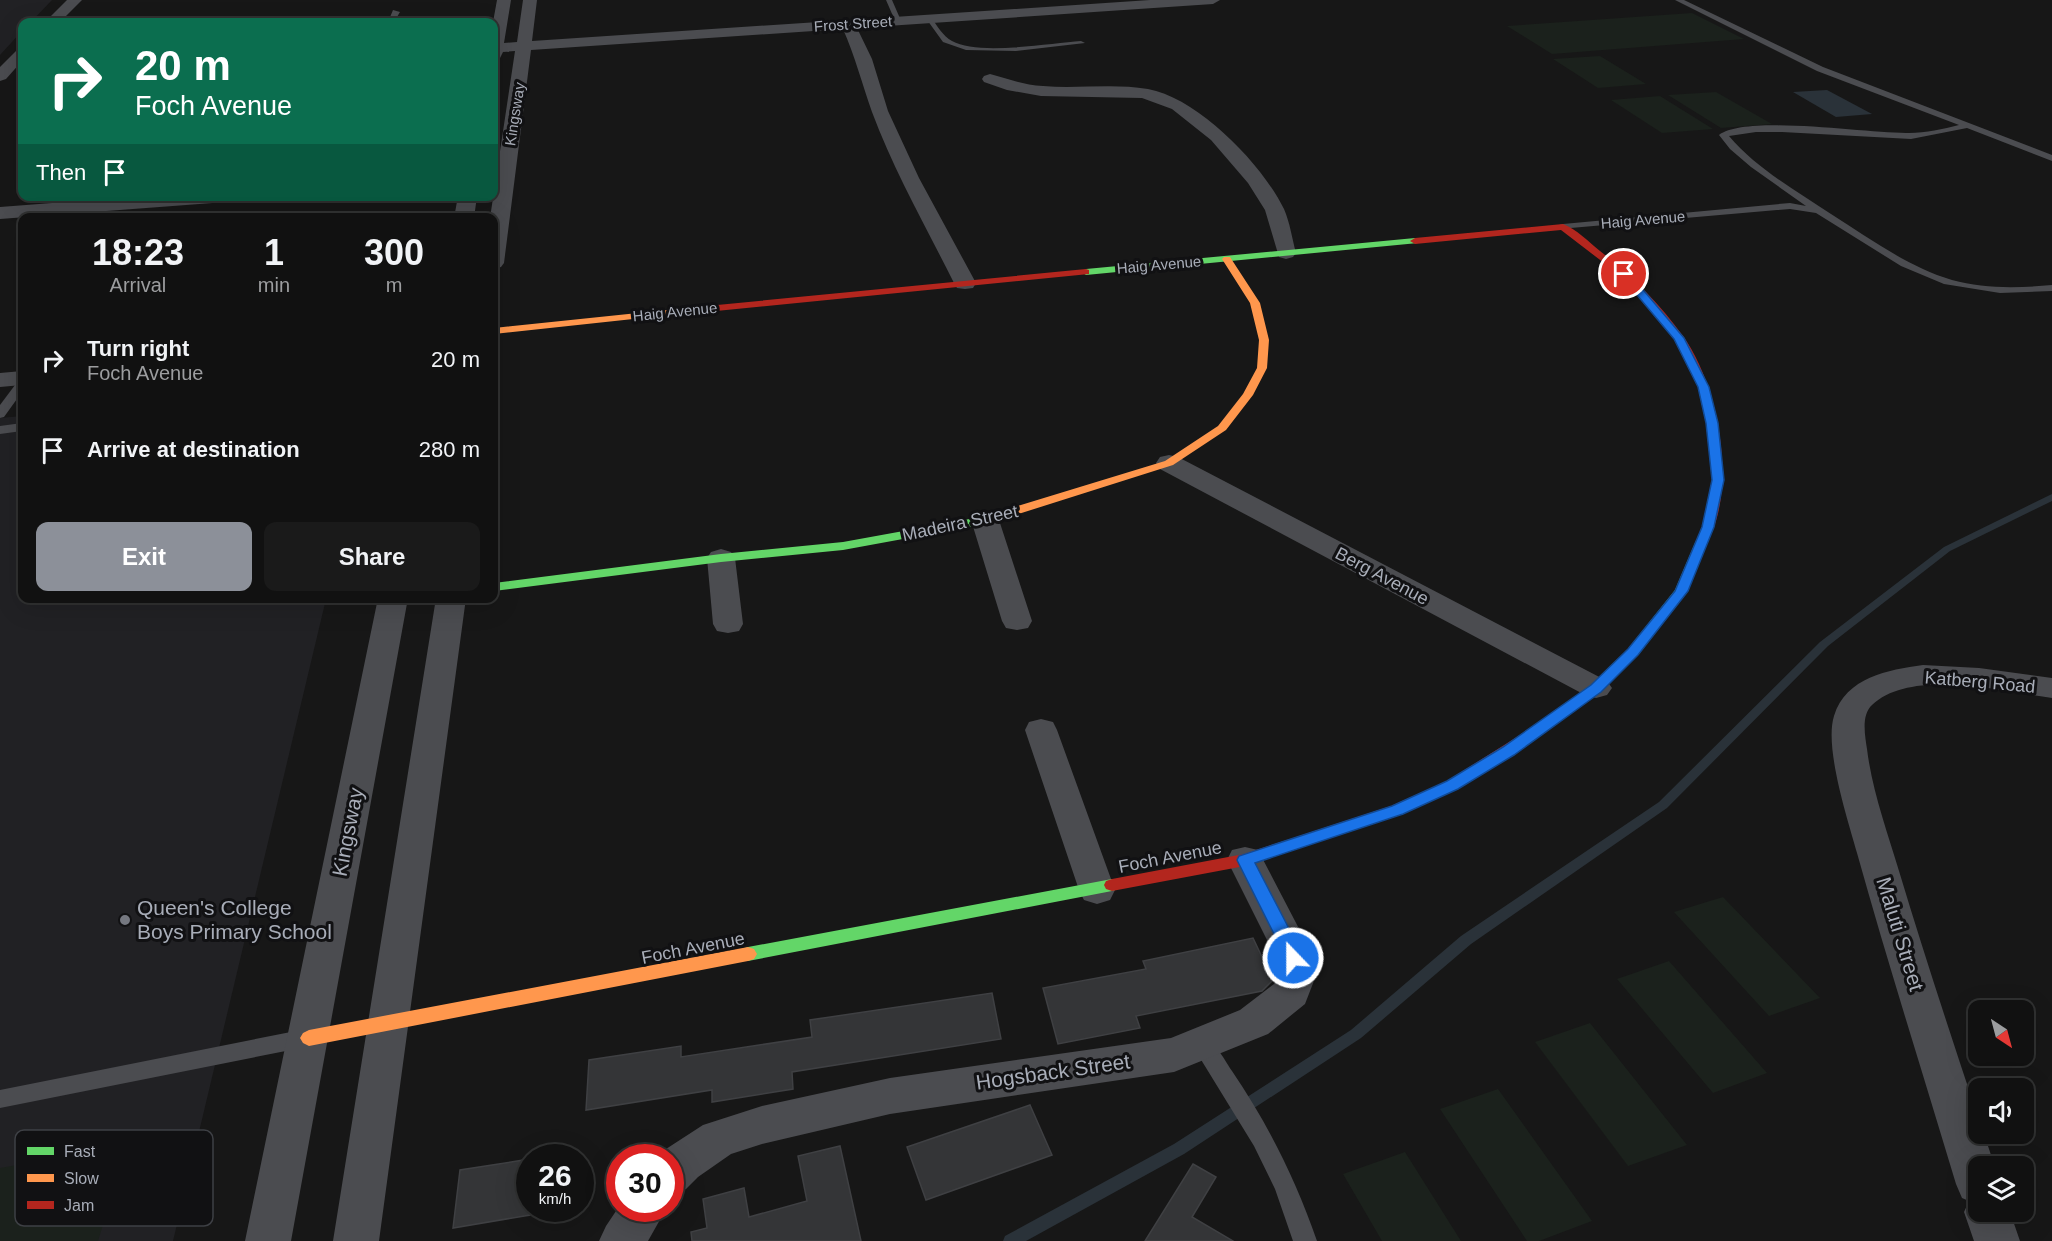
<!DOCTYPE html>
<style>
body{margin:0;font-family:Arial,sans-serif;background:#1a1a1a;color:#f1f3f6;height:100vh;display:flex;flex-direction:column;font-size:22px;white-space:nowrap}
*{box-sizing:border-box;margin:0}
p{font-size:20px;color:#9c9d9f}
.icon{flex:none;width:33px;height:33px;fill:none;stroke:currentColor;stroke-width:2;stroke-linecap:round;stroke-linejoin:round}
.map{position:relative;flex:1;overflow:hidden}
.sheet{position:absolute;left:18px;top:213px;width:480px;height:390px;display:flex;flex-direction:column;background:#111;border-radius:12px;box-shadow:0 6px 24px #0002,0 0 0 2px #303131}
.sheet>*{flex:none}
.guide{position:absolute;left:18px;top:18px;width:480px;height:183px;border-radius:12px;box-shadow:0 6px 24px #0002,0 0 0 2px #303131;background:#0b6e4f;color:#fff;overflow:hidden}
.needle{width:39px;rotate:144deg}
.fabs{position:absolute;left:1968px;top:1000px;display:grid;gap:12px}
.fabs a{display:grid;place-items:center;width:66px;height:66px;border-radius:12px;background:#111;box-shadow:0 6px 24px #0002,0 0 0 2px #303131;font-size:30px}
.speed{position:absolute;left:516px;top:1144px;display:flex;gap:12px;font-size:30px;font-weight:700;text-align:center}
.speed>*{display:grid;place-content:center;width:78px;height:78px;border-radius:50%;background:#111;box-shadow:0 6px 24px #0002,0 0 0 2px #303131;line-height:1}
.speed small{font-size:15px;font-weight:400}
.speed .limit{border:9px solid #d22;background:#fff;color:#111}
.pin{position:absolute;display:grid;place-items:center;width:51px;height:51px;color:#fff;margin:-26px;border:3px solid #fff;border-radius:50%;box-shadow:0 2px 6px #0007}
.me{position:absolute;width:66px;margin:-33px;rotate:338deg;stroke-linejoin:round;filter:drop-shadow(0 0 4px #0008)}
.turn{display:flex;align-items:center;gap:21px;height:126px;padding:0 18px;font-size:27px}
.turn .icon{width:78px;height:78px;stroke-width:2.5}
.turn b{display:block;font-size:42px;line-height:51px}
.then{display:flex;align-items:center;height:57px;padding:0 18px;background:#0003;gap:12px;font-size:22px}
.eta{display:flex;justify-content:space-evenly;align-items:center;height:102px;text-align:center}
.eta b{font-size:36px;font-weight:600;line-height:42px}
.cta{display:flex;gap:12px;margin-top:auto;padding:12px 18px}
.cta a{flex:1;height:69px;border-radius:12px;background:#8c9099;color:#fff;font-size:24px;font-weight:600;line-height:69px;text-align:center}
.cta a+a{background:#1a1a1a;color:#f1f3f6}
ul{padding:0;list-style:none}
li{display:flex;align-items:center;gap:18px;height:90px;padding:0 18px}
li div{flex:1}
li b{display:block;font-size:22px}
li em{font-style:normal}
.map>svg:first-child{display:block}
</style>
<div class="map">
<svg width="2052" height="1241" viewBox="0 0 2052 1241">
<rect width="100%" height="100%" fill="#171717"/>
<!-- built -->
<path fill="#212124" d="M0,0H52L31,22H22V31L0,55Z
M22,416V598L326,599L173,1241H0V418Z"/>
<!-- green -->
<path fill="#1b211c" d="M1692,13L1744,39L1552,54L1507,26Z
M1600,56L1646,84L1598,88L1553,59Z
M1716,92L1772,124L1721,128L1668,95Z
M1660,96L1713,129L1662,133L1611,100Z
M1723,897L1820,998L1769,1016L1674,912Z
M1669,961L1767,1073L1713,1093L1617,979Z
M1590,1023L1687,1145L1628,1166L1535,1042Z
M1498,1089L1592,1221L1539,1241H1527L1440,1109Z
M127,1146L98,1241H0V1168Z
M1405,1152L1461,1241H1382L1343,1174Z"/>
<!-- water -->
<path fill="#2a3239" d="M1827,90L1872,114L1836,117L1793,92Z"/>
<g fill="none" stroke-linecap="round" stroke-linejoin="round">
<!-- stream -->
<path fill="#2a3239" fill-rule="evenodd" d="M2052,494V501L1950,551L1828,646L1667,808L1471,944L1361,1038L1184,1154L1026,1241H1003L1005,1236L1174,1144L1351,1030L1461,936L1659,802L1820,642L1944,547Z"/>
</g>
<!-- building -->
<path fill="#343537" stroke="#3f4043" stroke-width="1.5" d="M1253,938L1273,980L1262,991L1136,1016L1140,1028L1058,1044L1043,988L1146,969L1143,961Z
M992,993L1001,1039L792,1072L793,1089L712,1102V1090L586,1110L589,1060L681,1046V1057L812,1037L810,1020Z
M1030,1105L1052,1155L926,1200L907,1147Z
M840,1146L861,1241H692L691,1232L707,1228L703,1199L744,1188L749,1217L807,1201L798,1156Z
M530,1159V1215L453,1228L460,1170Z
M1193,1164L1216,1177L1192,1217L1233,1241H1145Z"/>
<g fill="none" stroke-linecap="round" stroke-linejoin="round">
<!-- lane -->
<path fill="#4b4c50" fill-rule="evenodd" d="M886,0H892L902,23H896Z
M1675,0H1684L1823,67L2052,155V161L1967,128L1911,139L1782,132H1756L1729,136C1756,168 1796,191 1831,214C1869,238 1908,267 1952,280C1984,289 2019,288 2052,285V291L2000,293L1944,284L1901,266L1816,213L1790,209L1559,229V225L1563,224L1790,203L1806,206L1751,167L1730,149L1719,135C1747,114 1869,134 1909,133C1926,133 1943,129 1959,125L1817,71Z
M393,10L400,12L394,22H388Z
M925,17H931C937,26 943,36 952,41C978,56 1050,43 1081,41L1085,43L1016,51L966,50L943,42Z
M18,381H22V392L4,417L0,418V405Z
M22,423V431L0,434V426Z
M306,1029L313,1032L316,1038L313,1044L306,1047L0,1108V1090Z
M1202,1036C1215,1041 1224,1059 1232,1071C1268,1124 1296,1180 1317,1241H1293L1275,1189L1254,1146L1192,1045L1195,1039Z"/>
<!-- street -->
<path fill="#4b4c50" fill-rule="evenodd" d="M67,0H82L60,22H45Z
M497,0H511L504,43L517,42L523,0H537L532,41L1150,0H1220L1213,4L857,28L872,59L888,111L919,178L976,283L973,288L965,289L957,288L954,283C926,227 894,171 872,112C862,84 855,56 843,29L531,50L504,263L501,267L494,269V218H490L515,51L503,52L499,60L494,62L493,22Z
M22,48V61L6,79L0,81V67L17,50Z
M990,74C1008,79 1024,85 1043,86C1078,89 1113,83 1148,89C1198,98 1262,164 1284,209C1290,223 1292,238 1296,253L1293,257L1286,259L1279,257L1265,210L1248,183L1211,140L1172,109L1142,98L1041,96L1007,90L984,82L982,79L984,76Z
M143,196H235L233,200L226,202L0,219V207Z
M458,196H477L474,218H454Z
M22,371V385L0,387V373Z
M1169,455L1178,457L1607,681L1612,688L1607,695L1596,698L1585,695L1160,469L1156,463L1160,457Z
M985,512L995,514L999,520L1032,621L1028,628L1017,630L1006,628L1002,621L971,520L975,514Z
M721,549L731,552L735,558L743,624L739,631L728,633L717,631L713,624L707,558L711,552Z
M378,598H408L291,1241H245Z
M436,598H466L379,1241H333Z
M1923,665L1979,668L2052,678V698C2003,691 1911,668 1872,705C1861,715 1865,736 1867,749C1872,790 1887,831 1899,871C1924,954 1951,1036 1978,1117V1134H1984L1995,1167H1978V1212H2010L2020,1241H1974L1964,1212L1969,1201L1962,1198L1956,1184C1923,1074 1888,964 1857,853C1848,820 1824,748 1834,716C1846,677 1888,670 1923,665Z
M1041,719L1053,722L1057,730L1115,890L1110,900L1097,904L1084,900L1079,890L1025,730L1029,722Z
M1245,847L1258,850L1307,944L1317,973L1305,1004L1268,1034L1174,1072L890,1114L762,1144L731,1154L698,1177L686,1189L670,1195V1158H657L666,1149L703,1125L762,1106L890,1078L1171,1038L1240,1010L1274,984L1277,973L1269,944L1227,860L1232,850Z
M620,1205V1209H666L648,1241H599L606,1226Z"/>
<!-- fast -->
<path fill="#63d668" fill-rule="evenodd" d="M1415,238L1418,239V243L1086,275L1081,272L1086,269Z
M986,516L992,520L990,523L843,550L721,562L494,591V583L721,554L843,542Z
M1701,539L1707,543L1688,591L1638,655L1601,691L1549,728H1539L1537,725L1539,722L1591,685L1628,649L1675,590L1695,543Z
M1112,879L1118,881L1120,885L1118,889L1112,891L748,961L742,959L739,954L742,949L748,947Z"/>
<!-- slow -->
<path fill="#ff974d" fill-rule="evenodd" d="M1224,257H1230L1260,303L1269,340L1267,368L1253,395L1226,430L1173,465L990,523H982L980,520L982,517L1165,461L1218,426L1243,394L1257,368L1259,340L1250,303L1222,259Z
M686,308L689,309V313L494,334V328Z
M748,947L754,949L757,954L754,959L748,961L309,1046L303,1043L300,1038L303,1033L309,1030Z"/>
<!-- jam -->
<path fill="#b3261e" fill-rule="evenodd" d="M1563,224C1576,229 1589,242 1600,251C1631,275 1660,304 1683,336C1719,386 1739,491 1705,546L1701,547L1695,543L1702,527L1712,480L1706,423L1698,387L1674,339L1621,276L1561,230L1415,244L1410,241L1415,238Z
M1086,269L1089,270V274L686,314L681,311L686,308Z
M1544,720L1549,722L1551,725L1549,728L1513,755L1457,789L1403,814L1245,866L1112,891L1106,889L1104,885L1106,881L1112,879L1244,854L1391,806L1447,781Z"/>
</g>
<!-- route -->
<path fill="#1a73e8" stroke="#114b97" stroke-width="1.5" d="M1624,271L1628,272L1684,338L1709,387L1718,423L1724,480L1714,527L1688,591L1638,655L1601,692L1514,755L1458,789L1403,814L1255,863L1297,944L1302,958L1299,963L1293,966L1286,963L1279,944L1237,860L1239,856L1392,806L1447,781L1503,747L1591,685L1628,649L1675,591L1702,527L1712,480L1706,423L1698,387L1674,339L1621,276L1619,274Z"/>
<!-- markers -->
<circle fill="#757880" stroke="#111113" stroke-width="2" cx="125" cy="920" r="6"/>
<g text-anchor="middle" stroke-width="6" stroke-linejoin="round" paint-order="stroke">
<!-- far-street labels -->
<g font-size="15" fill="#a8adb8" stroke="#111113">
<text transform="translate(853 24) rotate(-4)" y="5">Frost Street</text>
<text transform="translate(515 114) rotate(-81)" y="5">Kingsway</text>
<text transform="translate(1643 220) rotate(-5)" y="5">Haig Avenue</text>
<text transform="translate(1159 265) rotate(-5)" y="5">Haig Avenue</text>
<text transform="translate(675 312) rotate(-6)" y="5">Haig Avenue</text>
</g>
<!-- street labels -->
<g font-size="18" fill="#a8adb8" stroke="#111113">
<text transform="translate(960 523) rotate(-12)" y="6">Madeira Street</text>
<text transform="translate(1382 576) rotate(28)" y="6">Berg Avenue</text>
<text transform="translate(1980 682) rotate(5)" y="6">Katberg Road</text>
<text transform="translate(1170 857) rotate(-11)" y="6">Foch Avenue</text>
<text transform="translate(693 948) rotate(-11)" y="6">Foch Avenue</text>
</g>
<!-- near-street labels -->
<g font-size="21" fill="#a8adb8" stroke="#111113">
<text transform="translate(348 832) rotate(-79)" y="7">Kingsway</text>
<text transform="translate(1900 934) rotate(73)" y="7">Maluti Street</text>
<text transform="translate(1053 1072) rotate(-8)" y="7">Hogsback Street</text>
</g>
<!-- near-poi labels -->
<g font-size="21" fill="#a8adb8" stroke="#111113" text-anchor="start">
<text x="137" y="915">Queen's College<tspan x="137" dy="24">Boys Primary School</tspan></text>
</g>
</g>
<!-- legend -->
<rect x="15" y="1130" width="198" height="96" rx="9" fill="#111113" stroke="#3e4045" stroke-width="1.5"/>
<rect x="27" y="1147" width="27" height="8" fill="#63d668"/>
<rect x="27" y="1174" width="27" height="8" fill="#ff974d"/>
<rect x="27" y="1201" width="27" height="8" fill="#b3261e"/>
<g font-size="16" fill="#a8adb8">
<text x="64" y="1157">Fast</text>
<text x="64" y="1184">Slow</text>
<text x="64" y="1211">Jam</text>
</g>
</svg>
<div class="fabs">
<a><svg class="needle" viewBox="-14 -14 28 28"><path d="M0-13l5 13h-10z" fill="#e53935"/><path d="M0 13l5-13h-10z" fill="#9c9d9f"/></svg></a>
<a><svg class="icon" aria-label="sound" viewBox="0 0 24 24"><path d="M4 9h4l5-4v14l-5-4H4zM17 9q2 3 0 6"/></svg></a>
<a><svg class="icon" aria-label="layers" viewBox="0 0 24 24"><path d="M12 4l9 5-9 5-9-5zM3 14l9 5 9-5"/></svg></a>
</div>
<div class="speed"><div>26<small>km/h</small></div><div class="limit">30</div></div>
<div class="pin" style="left:1624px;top:274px;background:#d93025"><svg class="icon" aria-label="arrive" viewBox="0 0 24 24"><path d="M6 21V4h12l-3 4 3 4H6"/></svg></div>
<svg class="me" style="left:1293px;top:958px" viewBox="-20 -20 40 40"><circle r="17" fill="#1a73e8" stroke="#fff" stroke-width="3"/><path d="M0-11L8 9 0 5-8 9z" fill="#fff"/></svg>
<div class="guide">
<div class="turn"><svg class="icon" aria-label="right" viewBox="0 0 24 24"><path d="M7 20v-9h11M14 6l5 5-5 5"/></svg><div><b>20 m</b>Foch Avenue</div></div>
<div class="then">Then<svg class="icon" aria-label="arrive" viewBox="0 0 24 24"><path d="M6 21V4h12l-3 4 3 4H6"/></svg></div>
</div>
<section class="sheet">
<div class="eta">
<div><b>18:23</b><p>Arrival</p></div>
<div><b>1</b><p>min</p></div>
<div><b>300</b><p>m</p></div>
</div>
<ul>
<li><svg class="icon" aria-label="right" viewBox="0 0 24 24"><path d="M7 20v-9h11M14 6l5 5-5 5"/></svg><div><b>Turn right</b><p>Foch Avenue</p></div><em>20 m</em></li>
<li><svg class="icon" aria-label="arrive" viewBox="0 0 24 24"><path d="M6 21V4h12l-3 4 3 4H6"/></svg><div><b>Arrive at destination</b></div><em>280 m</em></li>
</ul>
<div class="cta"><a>Exit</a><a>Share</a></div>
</section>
</div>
